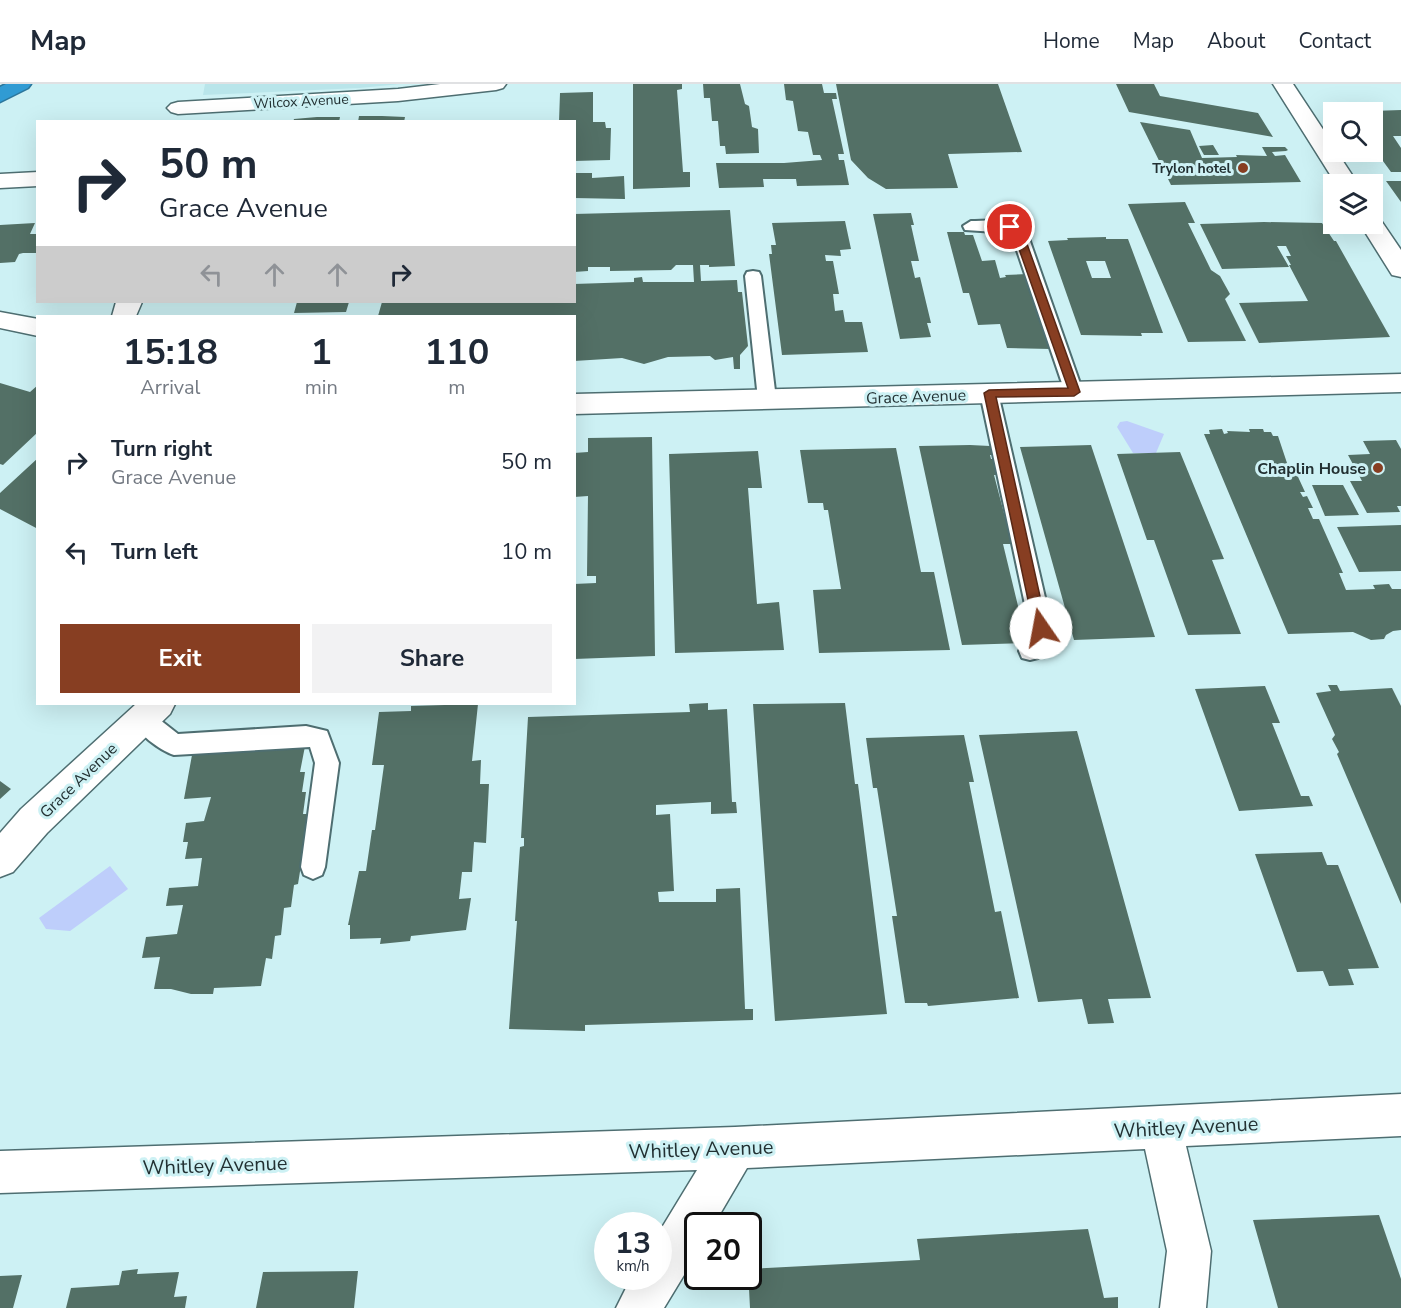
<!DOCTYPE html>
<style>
body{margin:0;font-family:"Nunito Sans",sans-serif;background:#f2f2f3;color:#1f2937;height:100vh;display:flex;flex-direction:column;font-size:22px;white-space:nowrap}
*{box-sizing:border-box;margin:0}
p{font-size:20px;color:#747a83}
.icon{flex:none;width:33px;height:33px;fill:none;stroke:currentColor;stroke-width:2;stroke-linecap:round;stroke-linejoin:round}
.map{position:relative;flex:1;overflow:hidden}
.sheet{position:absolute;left:36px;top:231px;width:540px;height:390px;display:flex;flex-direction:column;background:#fff;border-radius:0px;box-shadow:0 6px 24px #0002}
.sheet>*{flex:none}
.banner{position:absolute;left:36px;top:36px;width:540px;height:183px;border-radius:0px;box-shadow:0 6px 24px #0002;background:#fff;color:#1f2937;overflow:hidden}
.buttons{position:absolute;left:1323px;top:18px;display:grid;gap:12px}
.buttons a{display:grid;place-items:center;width:60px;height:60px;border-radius:0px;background:#fff;box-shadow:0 6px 24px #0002;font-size:30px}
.speed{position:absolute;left:594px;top:1128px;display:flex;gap:12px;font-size:30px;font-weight:700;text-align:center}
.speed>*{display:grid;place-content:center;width:78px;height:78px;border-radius:50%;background:#fff;box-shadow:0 6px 24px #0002;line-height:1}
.speed small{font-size:15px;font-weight:400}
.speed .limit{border:3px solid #111;border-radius:9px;background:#fff;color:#111}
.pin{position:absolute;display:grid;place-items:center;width:51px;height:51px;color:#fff;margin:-26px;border:3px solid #fff;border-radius:50%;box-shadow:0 2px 6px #0007}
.me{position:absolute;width:66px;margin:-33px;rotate:348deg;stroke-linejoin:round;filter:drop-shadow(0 0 4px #0008)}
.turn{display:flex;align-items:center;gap:21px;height:126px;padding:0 24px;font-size:27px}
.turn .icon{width:78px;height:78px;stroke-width:2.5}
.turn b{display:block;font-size:42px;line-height:51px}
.lanes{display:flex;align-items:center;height:57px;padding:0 24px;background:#0003;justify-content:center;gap:30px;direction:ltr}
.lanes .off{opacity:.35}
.eta{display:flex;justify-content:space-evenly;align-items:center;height:102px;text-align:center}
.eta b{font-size:36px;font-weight:700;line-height:42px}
.primary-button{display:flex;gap:12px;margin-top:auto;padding:12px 24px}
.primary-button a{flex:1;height:69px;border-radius:0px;background:#873e22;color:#fff;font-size:24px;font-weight:700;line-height:69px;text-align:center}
.primary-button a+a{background:#f2f2f3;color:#1f2937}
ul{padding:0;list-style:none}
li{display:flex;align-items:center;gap:18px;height:90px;padding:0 24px}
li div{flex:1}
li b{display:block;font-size:22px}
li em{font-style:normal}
header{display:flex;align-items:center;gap:36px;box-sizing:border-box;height:84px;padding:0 30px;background:#fff;border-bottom:2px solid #e0e1e3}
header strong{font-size:28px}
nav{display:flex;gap:33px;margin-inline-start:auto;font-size:21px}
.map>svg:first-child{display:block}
</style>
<header>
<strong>Map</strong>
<nav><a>Home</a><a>Map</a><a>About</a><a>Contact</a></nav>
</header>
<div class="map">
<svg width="1401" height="1224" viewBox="0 0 1401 1224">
<rect width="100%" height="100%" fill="#cdf1f4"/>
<!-- built -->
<path fill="#b9e5ea" d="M205,0H400L360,4L203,11Z"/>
<!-- water -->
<path fill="#becefb" d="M1127,337L1164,350L1156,369H1133L1117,343L1120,338Z
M110,782L128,805L70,847L46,845L39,834Z"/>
<!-- building -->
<path fill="#537066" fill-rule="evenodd" d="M633,0H682V5L677,6L683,88H690V103L633,105Z
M703,0H740L745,20L749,22L752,43L758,45L759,69L726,70L725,62H720L718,37H712L710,14H704Z
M784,0H822L824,9H836L837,15H832L844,70H838L839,76H844L849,101L797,102L796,95H763L764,103L719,104L716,79H784L822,76L820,71H813L808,48L798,47L793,17L786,16Z
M836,0H998L1022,68L948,70L958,104L886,105L868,94L851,76Z
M1116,0H1154L1160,12L1258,29L1273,53L1129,28Z
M593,8V38H605L606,44H611L610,76L574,77V38H559L560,9Z
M1401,26V52H1393L1401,64V88H1391L1372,62V27Z
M359,32H382L405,33L404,38H358Z
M317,33H340L339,38H293L294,35Z
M1140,38L1190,46L1202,74L1237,73L1236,71L1267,72L1262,63H1285L1288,66L1286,67L1272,68L1275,72L1285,71L1301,98L1171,101Z
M1213,61L1219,71H1204L1199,62Z
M574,89H592V94L624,92L625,115L574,114Z
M1386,97H1401V118Z
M1185,118L1195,139H1188L1211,186L1220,192L1230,210L1225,215L1246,257L1188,258L1128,120Z
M730,126L735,182L709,183V181H700L701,197L737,196L738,208H742L748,262L740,271V285H734L733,273L715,276L710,272L668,273L644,280L622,274L574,277V232H378L382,218H574V200L634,198V194L642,193L643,198H694L693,181H676L671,186L610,187V183H588V187L574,188V130Z
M911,129L914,141H911L919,177H911L915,194L920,193L931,239H927L931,253L900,255L873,130Z
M845,137L851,165L840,166L841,172L825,171L826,177H833L839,210H833L835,227L843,226L845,238H862L868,268L782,271L769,170H772L771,161H776L772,139Z
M1264,138L1322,139L1334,157H1336L1390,253L1259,259L1239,219L1308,217L1289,181H1291L1286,172H1291L1286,162H1277L1289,183L1222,185L1200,140Z
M35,139L30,150H38V169H23L19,170L15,178L0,179V141Z
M947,148H964L965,151H973L982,177L995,176L1000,194L1006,193L1005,191L1027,190L1051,265L1007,264L1000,240L978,241L969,209H963Z
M1106,153V155H1128L1163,249H1141L1142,252L1081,251L1048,157L1068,156L1067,154ZM1086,177H1105L1111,194H1092Z
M297,218H349L346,228L294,229Z
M0,299L30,308L38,301V348L3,381L0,380Z
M1222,345L1224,350L1228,349L1227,347L1250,348L1249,345H1263L1264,348H1271L1273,352H1278L1288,382H1293L1305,408H1300L1303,413L1307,412L1313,424H1308L1313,435H1319L1343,489H1339L1346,506L1375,505L1373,501L1389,500L1392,505H1401V546L1393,547L1386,551L1384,555L1371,556L1353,548L1288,550L1204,350H1210L1209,346Z
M652,353L655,572L574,575V500L596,499V492H587L588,412L574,413V369L588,368V354Z
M1396,356L1401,365V422H1397L1400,428L1367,429L1350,397H1362L1348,371L1370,370L1363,357Z
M970,361L990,362L993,371H990L991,375H994L998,391H994L1012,460H1003L1027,559L962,561L919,362Z
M1091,361L1155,553L1074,556L1020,363Z
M896,364L921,488H934L950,566L819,569L813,506L841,505L828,426H824L823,419H808L800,366Z
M758,367L762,404H748L757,520L779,518L784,566L675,569L669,370Z
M1180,368L1224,475L1212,476L1241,550L1188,551L1154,456H1147L1117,370Z
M38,374V445L0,425V409Z
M1312,401H1343L1359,431L1325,432Z
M1401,441V487L1359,488L1337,443Z
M1328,601H1337L1340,607L1392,604L1401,622V820L1337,670L1339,668L1332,655L1335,651L1316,609L1331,607Z
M1265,602L1280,639H1272L1301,712H1309L1313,722L1239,727L1195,605Z
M708,619V626L727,625L732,718H736L737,729L711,730V718L656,721V731L670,730L674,807L658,808L659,818H716V805L740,804L745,925H753V936L585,941V947L509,945L517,837H515L520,763L524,762V754H521L528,633L690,628L689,620Z
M845,619L855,700H858L887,930L775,937L753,620Z
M478,620L472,677L481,676L480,700H489L486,759L474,758L472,788H462L459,815L471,814L466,846L411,852L410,857L380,860L381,854L350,855V841H348L359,787H366L372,746H375L384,681H372L379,628L411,627V622Z
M1077,647L1151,914L1108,915L1114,939L1088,940L1082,915L1038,918L979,651Z
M964,651L974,698H969L995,828L1001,827L1019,914L928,922L927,919H905L892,832H897L877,704H873L866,654Z
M306,657L300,688H305L302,708H306L303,730H307L304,752L311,751L302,775L298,800L294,801L291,823L284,824L281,851L275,852L272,875L266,874L261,902L214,904L213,910H191L171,905H154L160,873L142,874L146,853L177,850L183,821L166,822L169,804L198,802L202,774L185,775L188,758H183L186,739L204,737L211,713L184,715L192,671L240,668V664L267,662L266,667H276L278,659Z
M0,697L11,705L0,715Z
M1322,768L1327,781H1338L1379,884L1348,885L1354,901L1329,902L1323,887L1297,888L1255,770Z
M1379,1131L1401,1195V1224H1278L1253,1136Z
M1088,1145L1104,1214L1118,1213V1224H750L748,1185L920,1176L917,1155Z
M138,1185L137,1190L179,1188L174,1213L187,1212L185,1224H66L71,1204L119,1201L122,1187Z
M358,1187L354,1224H256L263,1188Z
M22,1191L13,1224H0V1192Z"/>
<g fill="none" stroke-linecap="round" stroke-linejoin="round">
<defs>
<path id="service" d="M971,137C987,137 1015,133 1026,146L1083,308L1080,313L1074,314L1068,313L1065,308L1011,149L965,146L963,142Z
M753,187L759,188L761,192L776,315L774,320L767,322L760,320L758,315L745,192L747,188Z
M989,303L995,304L998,309L1052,544L1038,574L1030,576L1022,574L1019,567L1030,544L980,309L983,304Z
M142,625L150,628L178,650L306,642L327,647L339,679L325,783L322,791L313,795L304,791L301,783L315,679L310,663L174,671C159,666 137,649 131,635L134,628Z"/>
<path id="minor" d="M440,0H506L503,4L496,6L398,17L178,30L171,28L167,24L171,20L178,18L398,5Z
M38,88V102L0,104V90Z
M116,218H142L136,232H112Z
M0,228L38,235V252L0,244Z
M1401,290V308L574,330V310Z
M136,620H175L170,630L47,749L13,788L0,793V749L21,725Z
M1401,1010V1052L1186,1062L1211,1167L1206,1224H1160L1167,1167L1145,1065L747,1084L713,1142H698V1168L664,1224H616L632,1192H658V1150L697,1086L0,1109V1067L735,1043Z"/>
<path id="tertiary" d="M1273,0H1293L1334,62V68H1337L1358,100H1336Z
M1372,133L1380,135L1401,166V193L1392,191L1360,140H1372Z"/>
<path id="motorway" d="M6,0H31L28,4L0,18V3Z"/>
</defs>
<!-- service casing -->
<use href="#service" stroke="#4e6e71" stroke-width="4"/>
<!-- minor casing -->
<use href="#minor" stroke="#4e6e71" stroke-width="3"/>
<!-- tertiary casing -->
<use href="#tertiary" stroke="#4e6e71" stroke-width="3"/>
<!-- motorway casing -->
<use href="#motorway" stroke="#2b769b" stroke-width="3"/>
<!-- service -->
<use href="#service" fill="#fff" fill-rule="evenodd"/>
<!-- minor -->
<use href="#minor" fill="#fff" fill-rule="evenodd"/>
<!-- tertiary -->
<use href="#tertiary" fill="#fff" fill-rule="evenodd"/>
<!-- motorway -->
<use href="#motorway" fill="#309bd3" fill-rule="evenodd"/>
</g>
<!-- route -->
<path fill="#873e22" stroke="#582816" stroke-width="1.5" d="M1010,140L1022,146L1080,308L1074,312L996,313L1047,544L1041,550L1034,544L984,309L989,306L1068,304L1013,148L1005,143Z"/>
<!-- markers -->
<g fill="#873e22" stroke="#cdf1f4" stroke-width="2">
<circle cx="1243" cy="84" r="6"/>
<circle cx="1378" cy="384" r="6"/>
</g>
<g text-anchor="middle" stroke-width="6" stroke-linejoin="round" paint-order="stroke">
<!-- far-street labels -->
<g font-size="14" fill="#223032" stroke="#cdf1f4">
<text transform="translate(301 17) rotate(-3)" y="5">Wilcox Avenue</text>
</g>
<!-- far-poi labels -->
<g font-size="14" font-weight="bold" fill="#223032" stroke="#cdf1f4" text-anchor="end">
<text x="1231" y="89">Trylon hotel</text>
</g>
<!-- street labels -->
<g font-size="16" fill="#223032" stroke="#cdf1f4">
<text transform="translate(916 312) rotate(-2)" y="6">Grace Avenue</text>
<text transform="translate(78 696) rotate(-44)" y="6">Grace Avenue</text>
</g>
<!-- poi labels -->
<g font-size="16" font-weight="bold" fill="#223032" stroke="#cdf1f4" text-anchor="end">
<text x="1366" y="390">Chaplin House</text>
</g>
<!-- near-street labels -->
<g font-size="20" fill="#223032" stroke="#cdf1f4">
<text transform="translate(1186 1043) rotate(-3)" y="7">Whitley Avenue</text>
<text transform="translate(701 1065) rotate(-2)" y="7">Whitley Avenue</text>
<text transform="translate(215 1081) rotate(-2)" y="7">Whitley Avenue</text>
</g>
</g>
</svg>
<div class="buttons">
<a><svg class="icon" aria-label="search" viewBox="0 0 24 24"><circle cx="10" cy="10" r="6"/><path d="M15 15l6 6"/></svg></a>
<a><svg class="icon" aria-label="layers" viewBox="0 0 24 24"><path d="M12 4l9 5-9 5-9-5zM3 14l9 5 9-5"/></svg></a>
</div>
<div class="speed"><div>13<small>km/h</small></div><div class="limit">20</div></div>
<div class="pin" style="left:1010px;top:143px;background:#d93025"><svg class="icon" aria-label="arrive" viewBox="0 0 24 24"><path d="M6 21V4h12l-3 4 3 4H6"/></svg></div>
<svg class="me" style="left:1041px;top:544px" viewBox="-20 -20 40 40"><circle r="19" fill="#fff"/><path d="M0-13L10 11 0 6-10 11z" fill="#873e22"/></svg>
<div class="banner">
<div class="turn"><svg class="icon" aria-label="right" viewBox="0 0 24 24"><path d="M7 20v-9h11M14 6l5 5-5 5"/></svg><div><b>50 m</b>Grace Avenue</div></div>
<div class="lanes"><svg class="icon off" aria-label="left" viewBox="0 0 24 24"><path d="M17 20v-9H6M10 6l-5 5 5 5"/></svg><svg class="icon off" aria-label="ahead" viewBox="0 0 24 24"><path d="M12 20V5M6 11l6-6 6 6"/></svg><svg class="icon off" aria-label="ahead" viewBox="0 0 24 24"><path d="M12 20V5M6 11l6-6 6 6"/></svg><svg class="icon" aria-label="right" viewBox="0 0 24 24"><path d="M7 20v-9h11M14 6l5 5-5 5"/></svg></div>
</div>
<section class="sheet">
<div class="eta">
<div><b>15:18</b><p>Arrival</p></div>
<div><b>1</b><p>min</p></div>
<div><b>110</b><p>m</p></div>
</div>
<ul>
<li><svg class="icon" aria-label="right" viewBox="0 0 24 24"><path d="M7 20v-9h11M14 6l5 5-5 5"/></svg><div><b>Turn right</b><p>Grace Avenue</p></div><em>50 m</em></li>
<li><svg class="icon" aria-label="left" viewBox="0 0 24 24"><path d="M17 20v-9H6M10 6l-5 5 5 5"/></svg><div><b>Turn left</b></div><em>10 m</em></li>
</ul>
<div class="primary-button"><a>Exit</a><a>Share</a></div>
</section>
</div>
